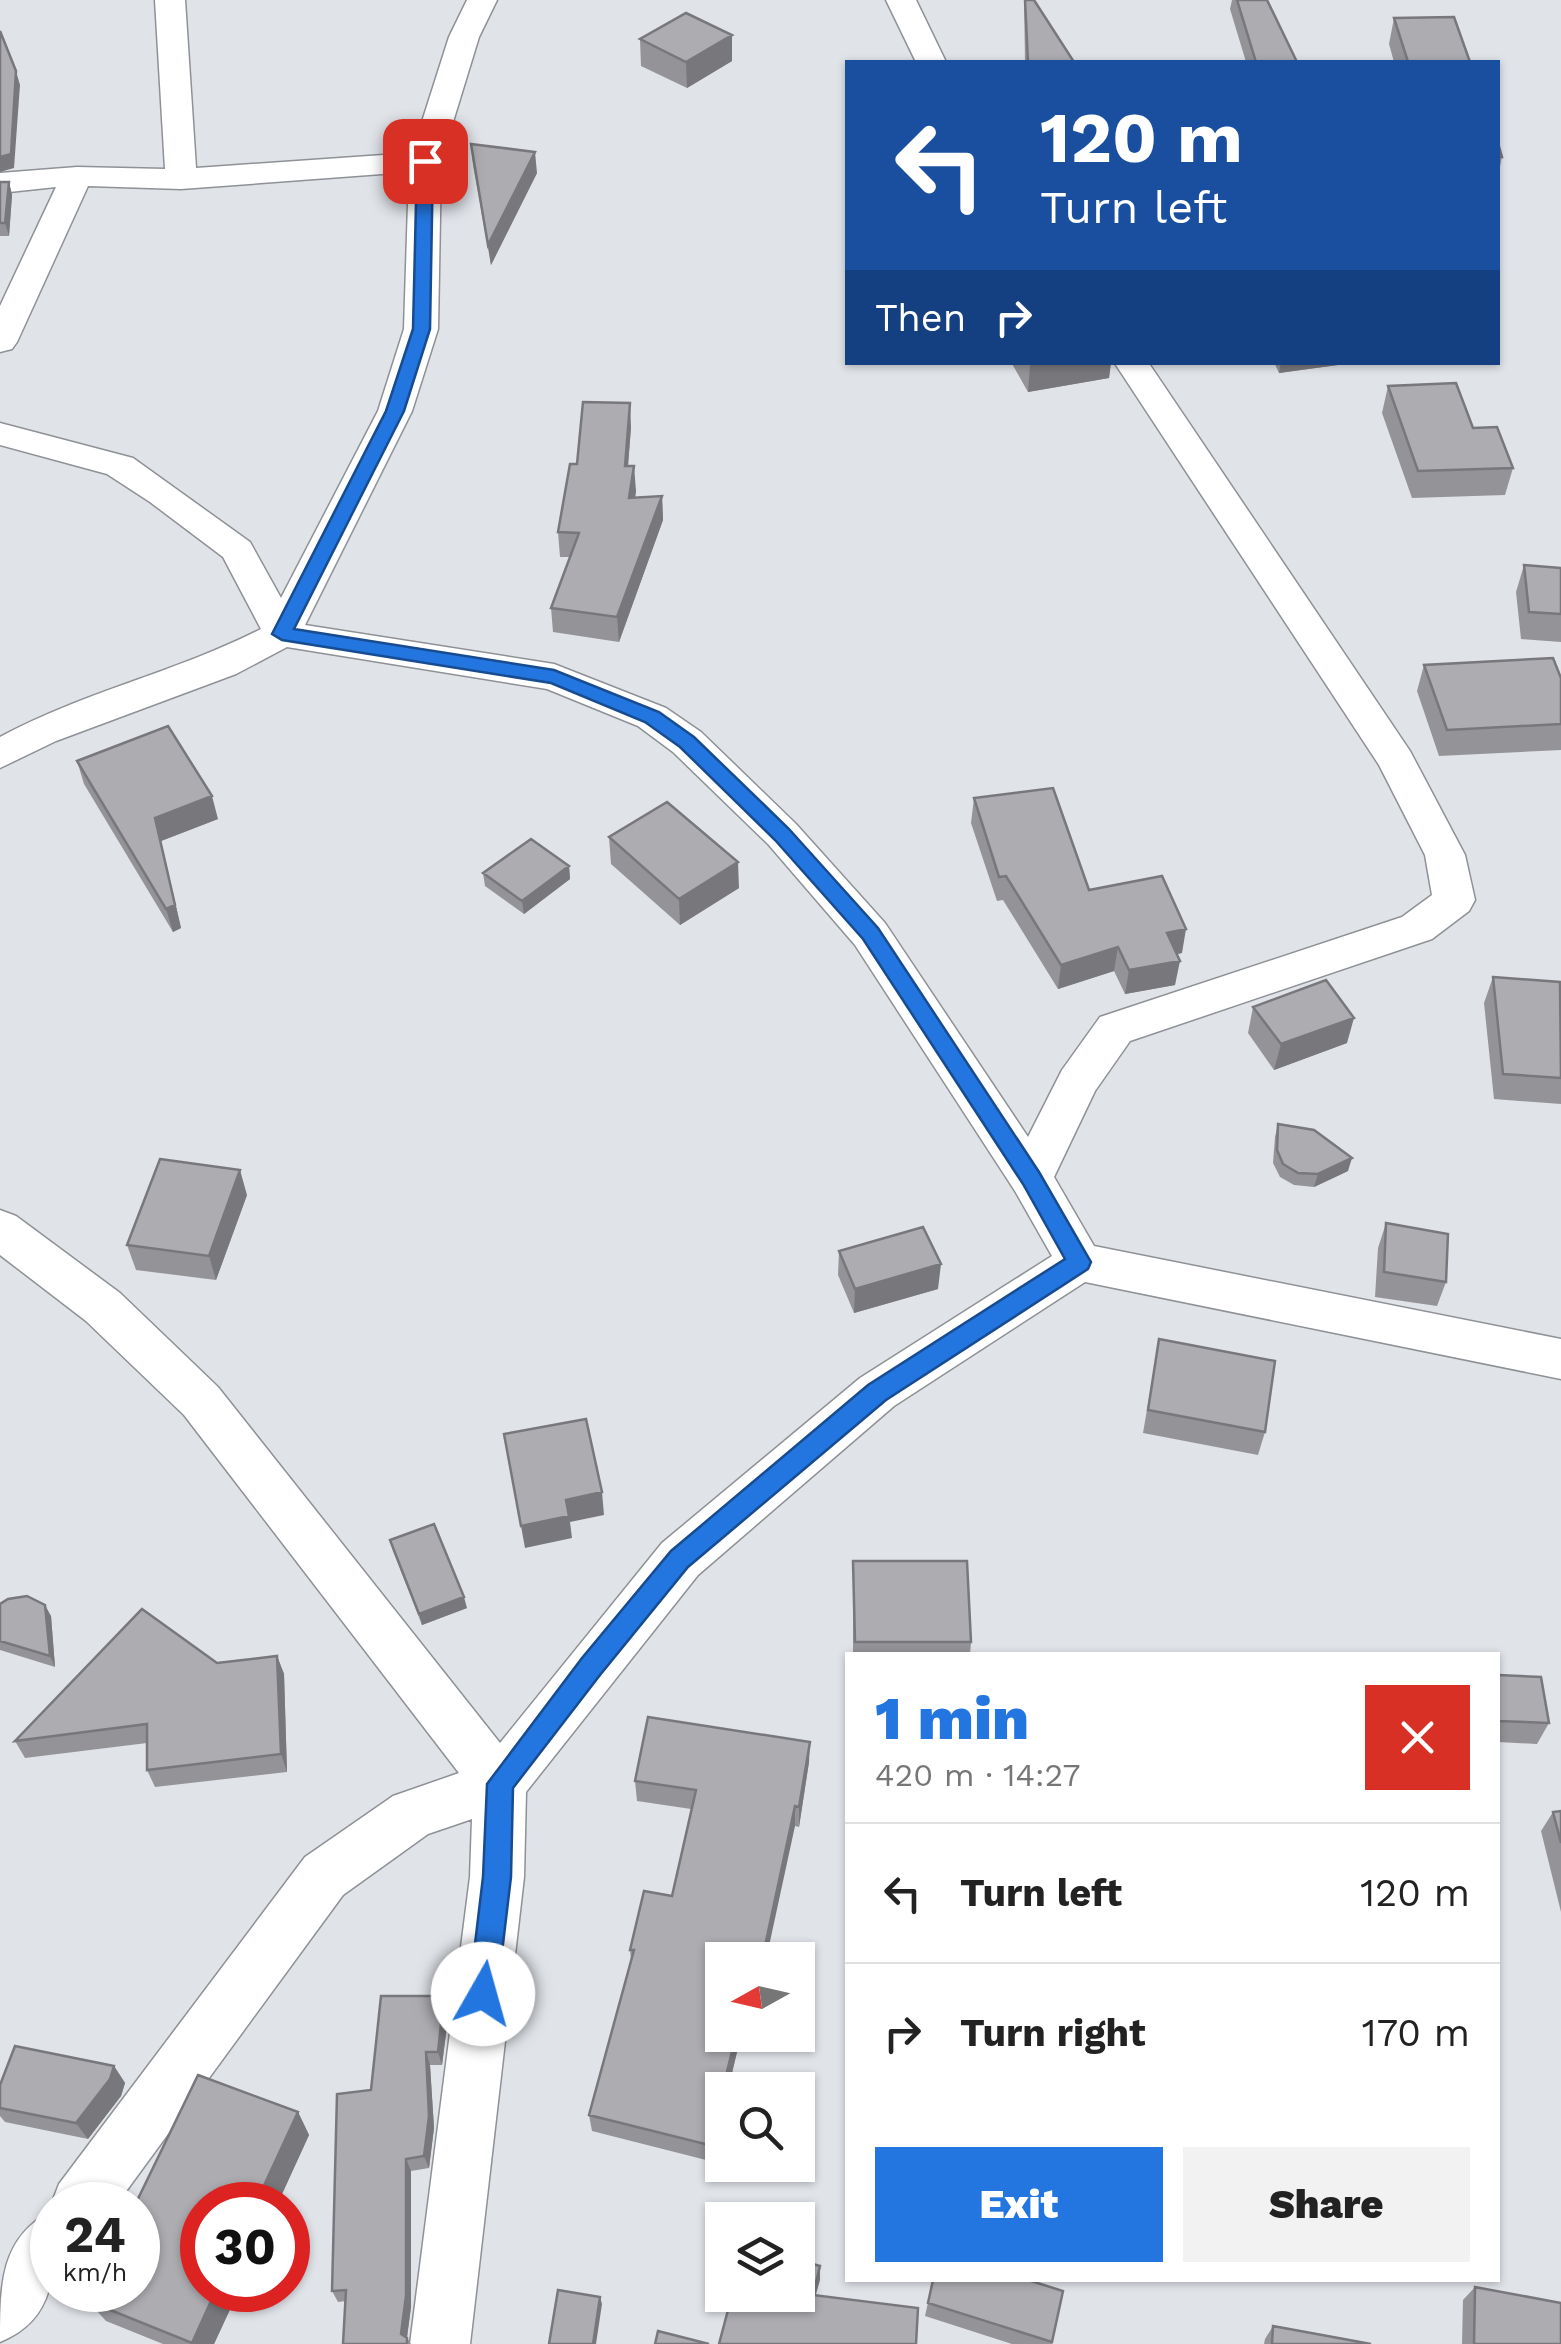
<!DOCTYPE html>
<meta charset="utf-8">
<style>
body{margin:0;font-family:"Work Sans",sans-serif;background:#f2f2f2;color:#222;height:100vh;display:flex;flex-direction:column;font-size:38px;white-space:nowrap}
*{box-sizing:border-box;margin:0}
p{font-size:32px;color:#767676}
.icon{flex:none;width:55px;height:55px;fill:none;stroke:currentColor;stroke-width:2;stroke-linecap:round;stroke-linejoin:round}
.map{position:relative;flex:1;overflow:hidden}
.side{position:absolute;left:845px;top:1652px;width:655px;height:630px;display:flex;flex-direction:column;background:#fff;border-radius:0px;box-shadow:0 2px 8px #0004}
.side>*{flex:none}
.guide{position:absolute;left:845px;top:60px;width:655px;height:305px;border-radius:0px;box-shadow:0 2px 8px #0004;background:#1a4fa0;color:#fff;overflow:hidden}
.needle{width:65px;rotate:262deg}
.tools{position:absolute;left:705px;top:1942px;display:grid;gap:20px}
.tools a{display:grid;place-items:center;width:110px;height:110px;border-radius:0px;background:#fff;box-shadow:0 2px 8px #0004;font-size:50px}
.speed{position:absolute;left:30px;top:2182px;display:flex;gap:20px;font-size:50px;font-weight:700;text-align:center}
.speed>*{display:grid;place-content:center;width:130px;height:130px;border-radius:50%;background:#fff;box-shadow:0 2px 8px #0004;line-height:1}
.speed small{font-size:25px;font-weight:400}
.speed .limit{border:15px solid #d22;background:#fff;color:#111}
.pin{position:absolute;display:grid;place-items:center;width:85px;height:85px;color:#fff;margin:-42px;border-radius:20px;box-shadow:0 5px 15px #0006}
.me{position:absolute;width:110px;margin:-55px;rotate:7deg;stroke-linejoin:round;filter:drop-shadow(0 0 8px #0008)}
.turn{display:flex;align-items:center;gap:35px;height:210px;padding:0 30px;font-size:45px}
.turn .icon{width:130px;height:130px;stroke-width:2.5}
.turn b{display:block;font-size:70px;line-height:85px}
.then{display:flex;align-items:center;height:95px;padding:0 30px;background:#0003;gap:20px;font-size:38px}
.round{display:grid;place-items:center;flex:none;width:105px;height:105px;border-radius:0px;background:#f2f2f2}
.summary{display:flex;align-items:center;justify-content:space-between;height:170px;padding:0 30px}
h1{font-size:60px;font-weight:800;line-height:75px;color:#2375df}
.primary-button{display:flex;gap:20px;margin-top:auto;padding:20px 30px}
.primary-button a{flex:1;height:115px;border-radius:0px;background:#2375df;color:#fff;font-size:40px;font-weight:800;line-height:115px;text-align:center}
.primary-button a+a{background:#f2f2f2;color:#222}
ul{padding:0;list-style:none}
li{display:flex;align-items:center;gap:30px;height:140px;padding:0 30px;border-top:2px solid #e0e0e0}
li div{flex:1}
li b{display:block;font-size:38px}
li em{font-style:normal}
.map>svg:first-child{display:block}
</style>
<div class="map">
<svg width="1561" height="2344" viewBox="0 0 1561 2344">
<rect width="100%" height="100%" fill="#e0e3e8"/>
<g fill="none" stroke-linecap="round" stroke-linejoin="round">
<defs>
<path id="street" d="M155,0H185L196,168L412,153L449,37L467,0H497L479,37L441,161L438,329L412,411L305,625L554,664L666,708L701,732L796,824L885,923L1028,1137L1062,1070L1100,1017L1402,917L1432,895L1425,855L1379,765L1114,362H1148L1410,751L1465,855L1475,900L1469,911L1432,939L1130,1041L1095,1091L1054,1177L1094,1246L1561,1339V1379L1085,1282L894,1406L698,1575L526,1792L524,1877L470,2344H410L470,1877L472,1819L428,1834L343,1895L116,2205H52V2210L51,2205L59,2184L305,1857L393,1796L459,1773L184,1415L86,1321L0,1255V1210L16,1216L120,1293L218,1387L500,1743L662,1543L860,1378L1052,1256L1015,1191L855,945L768,844L673,752L638,726L547,689L287,647L236,674L56,741L0,768V737C83,692 177,672 261,629L223,557L150,502L107,474L0,445V423L133,458L250,542L281,598L378,411L404,329L409,172L181,189L88,186L17,342L12,349L0,352V306L56,187L0,193V173L77,167L165,169Z
M886,0H916L946,62H916Z
M52,2211C55,2266 59,2318 0,2342C0,2286 0,2237 52,2211Z"/>
</defs>
<!-- street casing -->
<use href="#street" stroke="#8e9195" stroke-width="3"/>
<!-- street -->
<use href="#street" fill="#fff" fill-rule="evenodd"/>
</g>
<!-- wall -->
<path fill="#949498" d="M1024,0H1034L1074,62H1025Z
M1232,0H1267L1297,62H1246L1230,9Z
M1394,18L1470,62H1394L1389,44Z
M640,39L732,61L687,88L641,66Z
M1498,143L1502,157L1498,176Z
M471,144L537,173L491,265L473,165Z
M0,182H9L12,195L9,236H0Z
M1011,362H1111L1109,378L1028,392Z
M1274,362H1345V364L1279,373Z
M1388,386L1473,428L1513,468L1505,495L1412,498L1382,413Z
M631,427L628,466L636,491L635,498L662,496L663,520L619,642L553,632L551,608L570,557H560L558,532L577,464Z
M1524,565L1561,568V642L1521,639L1516,592Z
M1424,665L1561,678V750L1439,756L1417,691Z
M77,761L218,819L161,841L181,928L173,932L84,784Z
M974,798L1089,890L1182,953L1177,954L1175,985L1125,994L1114,971L1058,989L1003,900L997,901L971,823Z
M609,837L739,888L680,925L611,864Z
M569,866L570,879L524,914L485,886L483,873Z
M1493,977L1561,992V1104L1494,1099L1484,1003Z
M1253,1007L1347,1043L1274,1070L1248,1033Z
M1278,1124L1348,1171L1314,1187L1294,1185L1280,1177L1273,1163L1275,1137Z
M247,1195L216,1280L136,1270L127,1245Z
M1386,1223L1446,1282L1437,1306L1375,1297L1378,1248Z
M839,1251L938,1289L854,1313L838,1275Z
M1159,1339L1265,1432L1258,1455L1143,1433Z
M390,1540L467,1608L422,1625L393,1551Z
M853,1561L971,1642L970,1655H853Z
M0,1604L51,1616L55,1667L0,1650Z
M277,1656L284,1674L287,1772L155,1787L147,1770V1743L25,1758L15,1741L217,1663Z
M1498,1675L1549,1723L1537,1744L1498,1742Z
M809,1762L799,1827L795,1826L722,1960V2035H741L728,2090H722V2111L710,2161L592,2131L589,2115L631,1959L630,1950L672,1896L691,1809L637,1801L635,1781Z
M1561,1811V1912L1541,1831L1553,1812Z
M444,1996L449,2010L442,2065H430L434,2128L429,2168L411,2171V2307L407,2338L411,2344H343L346,2301L338,2302L332,2291L371,2090Z
M114,2066L125,2083L121,2096L88,2139L5,2122L0,2116V2085Z
M198,2075L298,2112L309,2135L277,2205H202V2290H239L214,2344H163L106,2321L88,2301L94,2290H138V2205H135Z
M933,2280L1063,2291L1052,2344H1012L925,2316Z
M1475,2287L1561,2344H1462L1463,2300Z
M1273,2326L1371,2344H1264L1265,2339Z"/>
<!-- shaded-wall -->
<path fill="#78787c" d="M732,35V61L687,88L686,62Z
M16,71L20,85L14,168L0,172V157Z
M535,152L537,173L491,265L488,245Z
M9,182L12,195L9,236L5,223Z
M1044,362H1111L1109,378L1028,392L1030,365Z
M1281,362H1345V364L1279,373Z
M630,403L631,427L626,491L625,466Z
M634,466L636,491L631,523L629,498Z
M662,496L663,520L619,642L617,617Z
M212,796L218,819L161,841L181,928L173,932L166,909L155,818Z
M738,862L739,888L680,925L679,899Z
M569,866L570,879L524,914L522,901Z
M1186,929L1182,953L1163,957L1167,933Z
M1118,947L1114,971L1058,989L1061,965Z
M1180,961L1175,985L1125,994L1129,970Z
M1354,1018L1347,1043L1274,1070L1281,1044Z
M1352,1158L1348,1171L1314,1187L1318,1174Z
M240,1170L247,1195L216,1280L209,1256Z
M941,1264L938,1289L854,1313L855,1289Z
M602,1492L604,1515L570,1522L572,1538L525,1548L521,1526L566,1500Z
M464,1597L467,1608L422,1625L419,1614Z
M45,1605L51,1616L55,1667L50,1656Z
M277,1656L284,1674L287,1772L281,1754Z
M810,1742L809,1762L799,1827V1807Z
M795,1806V1826L766,1960H762Z
M444,1996L449,2010L442,2065L438,2052Z
M736,2035H741L728,2090H723Z
M426,2052L430,2065L434,2128L429,2168L424,2156Z
M114,2066L125,2083L121,2096L88,2139L76,2123Z
M722,2090V2111L710,2161L709,2145Z
M298,2112L309,2135L277,2205H255Z
M406,2159L411,2171V2307L406,2344L401,2334Z
M820,2266V2280L812,2308L813,2295Z
M216,2290H239L214,2344H192Z
M600,2297L602,2304L596,2344H593Z"/>
<!-- building -->
<path fill="#acacb1" stroke="#78787c" stroke-width="2.5" d="M1025,0H1034L1074,62H1028Z
M1237,0H1267L1297,62H1256Z
M686,13L732,35L686,62L640,39Z
M1454,17L1470,62H1408L1394,18Z
M0,31L16,71L11,154L0,157Z
M1498,143L1502,157H1498Z
M471,144L535,152L488,245Z
M0,182H9L5,223H0Z
M1456,383L1473,428L1497,427L1513,468L1418,471L1388,386Z
M583,402L630,403L625,466H634L629,498L662,496L617,617L551,608L579,533L558,532L570,464H577Z
M1524,565L1561,568V614L1529,612Z
M1553,658L1561,678V724L1447,730L1424,665Z
M168,726L212,796L155,818L175,905L166,909L77,761Z
M1053,788L1089,890L1162,876L1186,929L1167,933L1180,961L1129,970L1118,947L1061,965L1006,876L999,877L974,798Z
M667,802L738,862L679,899L609,837Z
M531,839L569,866L522,901L483,873Z
M1493,977L1560,982L1561,1078L1503,1074Z
M1326,980L1354,1018L1281,1044L1253,1007Z
M1278,1124L1314,1130L1352,1158L1318,1174L1298,1173L1283,1164L1277,1150Z
M160,1159L240,1170L209,1256L127,1245Z
M1386,1223L1448,1234L1446,1282L1384,1272Z
M923,1227L941,1264L855,1289L839,1251Z
M1159,1339L1275,1361L1265,1432L1148,1410Z
M586,1419L602,1492L566,1500L569,1516L521,1526L504,1434Z
M434,1524L464,1597L419,1614L390,1540Z
M853,1561H967L971,1642H855Z
M27,1596L45,1605L50,1656L0,1641V1604L8,1599Z
M142,1609L217,1663L277,1656L281,1754L147,1770V1724L15,1741Z
M1498,1675L1541,1677L1549,1723L1498,1721Z
M648,1717L810,1742L799,1807L795,1806L762,1960H722V2035H736L709,2145L589,2115L634,1950H630L644,1891L672,1896L696,1790L635,1781Z
M1561,1811V1843L1553,1812Z
M381,1996H444L438,2052H426L429,2116L424,2156L406,2159V2296L401,2334L407,2338V2344H343L346,2290L332,2291L337,2094L371,2090Z
M15,2046L114,2066L110,2079L76,2123L0,2108V2085Z
M198,2075L298,2112L255,2205H202V2290H216L192,2343L88,2301L94,2290H138V2205H135Z
M798,2260L820,2266L813,2295L918,2308L916,2344H719L732,2295H798Z
M933,2280H1028L1063,2291L1052,2342L928,2303Z
M1475,2287L1561,2303V2344H1474Z
M558,2290L600,2297L593,2344H549Z
M1273,2326L1371,2344H1272Z
M658,2331L709,2344H655Z"/>
<!-- route -->
<path fill="#2375df" stroke="#174c91" stroke-width="2.5" d="M425,156L433,161L430,329L404,411L294,629L554,670L659,712L694,737L789,829L878,928L1039,1172L1091,1262L1088,1269L886,1400L688,1567L600,1675L513,1788L511,1877L497,1994L493,2003L483,2008L473,2003L469,1994L483,1877L487,1784L582,1658L671,1551L868,1385L1065,1259L1023,1184L863,939L775,840L680,747L645,722L551,683L282,640L272,634L386,411L413,329L417,161Z"/>
</svg>
<div class="tools">
<a><svg class="needle" viewBox="-14 -14 28 28"><path d="M0-13l5 13h-10z" fill="#e53935"/><path d="M0 13l5-13h-10z" fill="#767676"/></svg></a>
<a><svg class="icon" aria-label="search" viewBox="0 0 24 24"><circle cx="10" cy="10" r="6"/><path d="M15 15l6 6"/></svg></a>
<a><svg class="icon" aria-label="layers" viewBox="0 0 24 24"><path d="M12 4l9 5-9 5-9-5zM3 14l9 5 9-5"/></svg></a>
</div>
<div class="speed"><div>24<small>km/h</small></div><div class="limit">30</div></div>
<div class="pin" style="left:425px;top:161px;background:#d93025"><svg class="icon" aria-label="arrive" viewBox="0 0 24 24"><path d="M6 21V4h12l-3 4 3 4H6"/></svg></div>
<svg class="me" style="left:483px;top:1994px" viewBox="-20 -20 40 40"><circle r="19" fill="#fff"/><path d="M0-13L10 11 0 6-10 11z" fill="#2375df"/></svg>
<div class="guide">
<div class="turn"><svg class="icon" aria-label="left" viewBox="0 0 24 24"><path d="M17 20v-9H6M10 6l-5 5 5 5"/></svg><div><b>120 m</b>Turn left</div></div>
<div class="then">Then<svg class="icon" aria-label="right" viewBox="0 0 24 24"><path d="M7 20v-9h11M14 6l5 5-5 5"/></svg></div>
</div>
<section class="side">
<div class="summary"><div><h1>1 min</h1><p>420 m · 14:27</p></div><a class="round" style="background:#d93025;color:#fff"><svg class="icon" aria-label="close" viewBox="0 0 24 24"><path d="M6 6l12 12M18 6L6 18"/></svg></a></div>
<ul>
<li><svg class="icon" aria-label="left" viewBox="0 0 24 24"><path d="M17 20v-9H6M10 6l-5 5 5 5"/></svg><div><b>Turn left</b></div><em>120 m</em></li>
<li><svg class="icon" aria-label="right" viewBox="0 0 24 24"><path d="M7 20v-9h11M14 6l5 5-5 5"/></svg><div><b>Turn right</b></div><em>170 m</em></li>
</ul>
<div class="primary-button"><a>Exit</a><a>Share</a></div>
</section>
</div>
